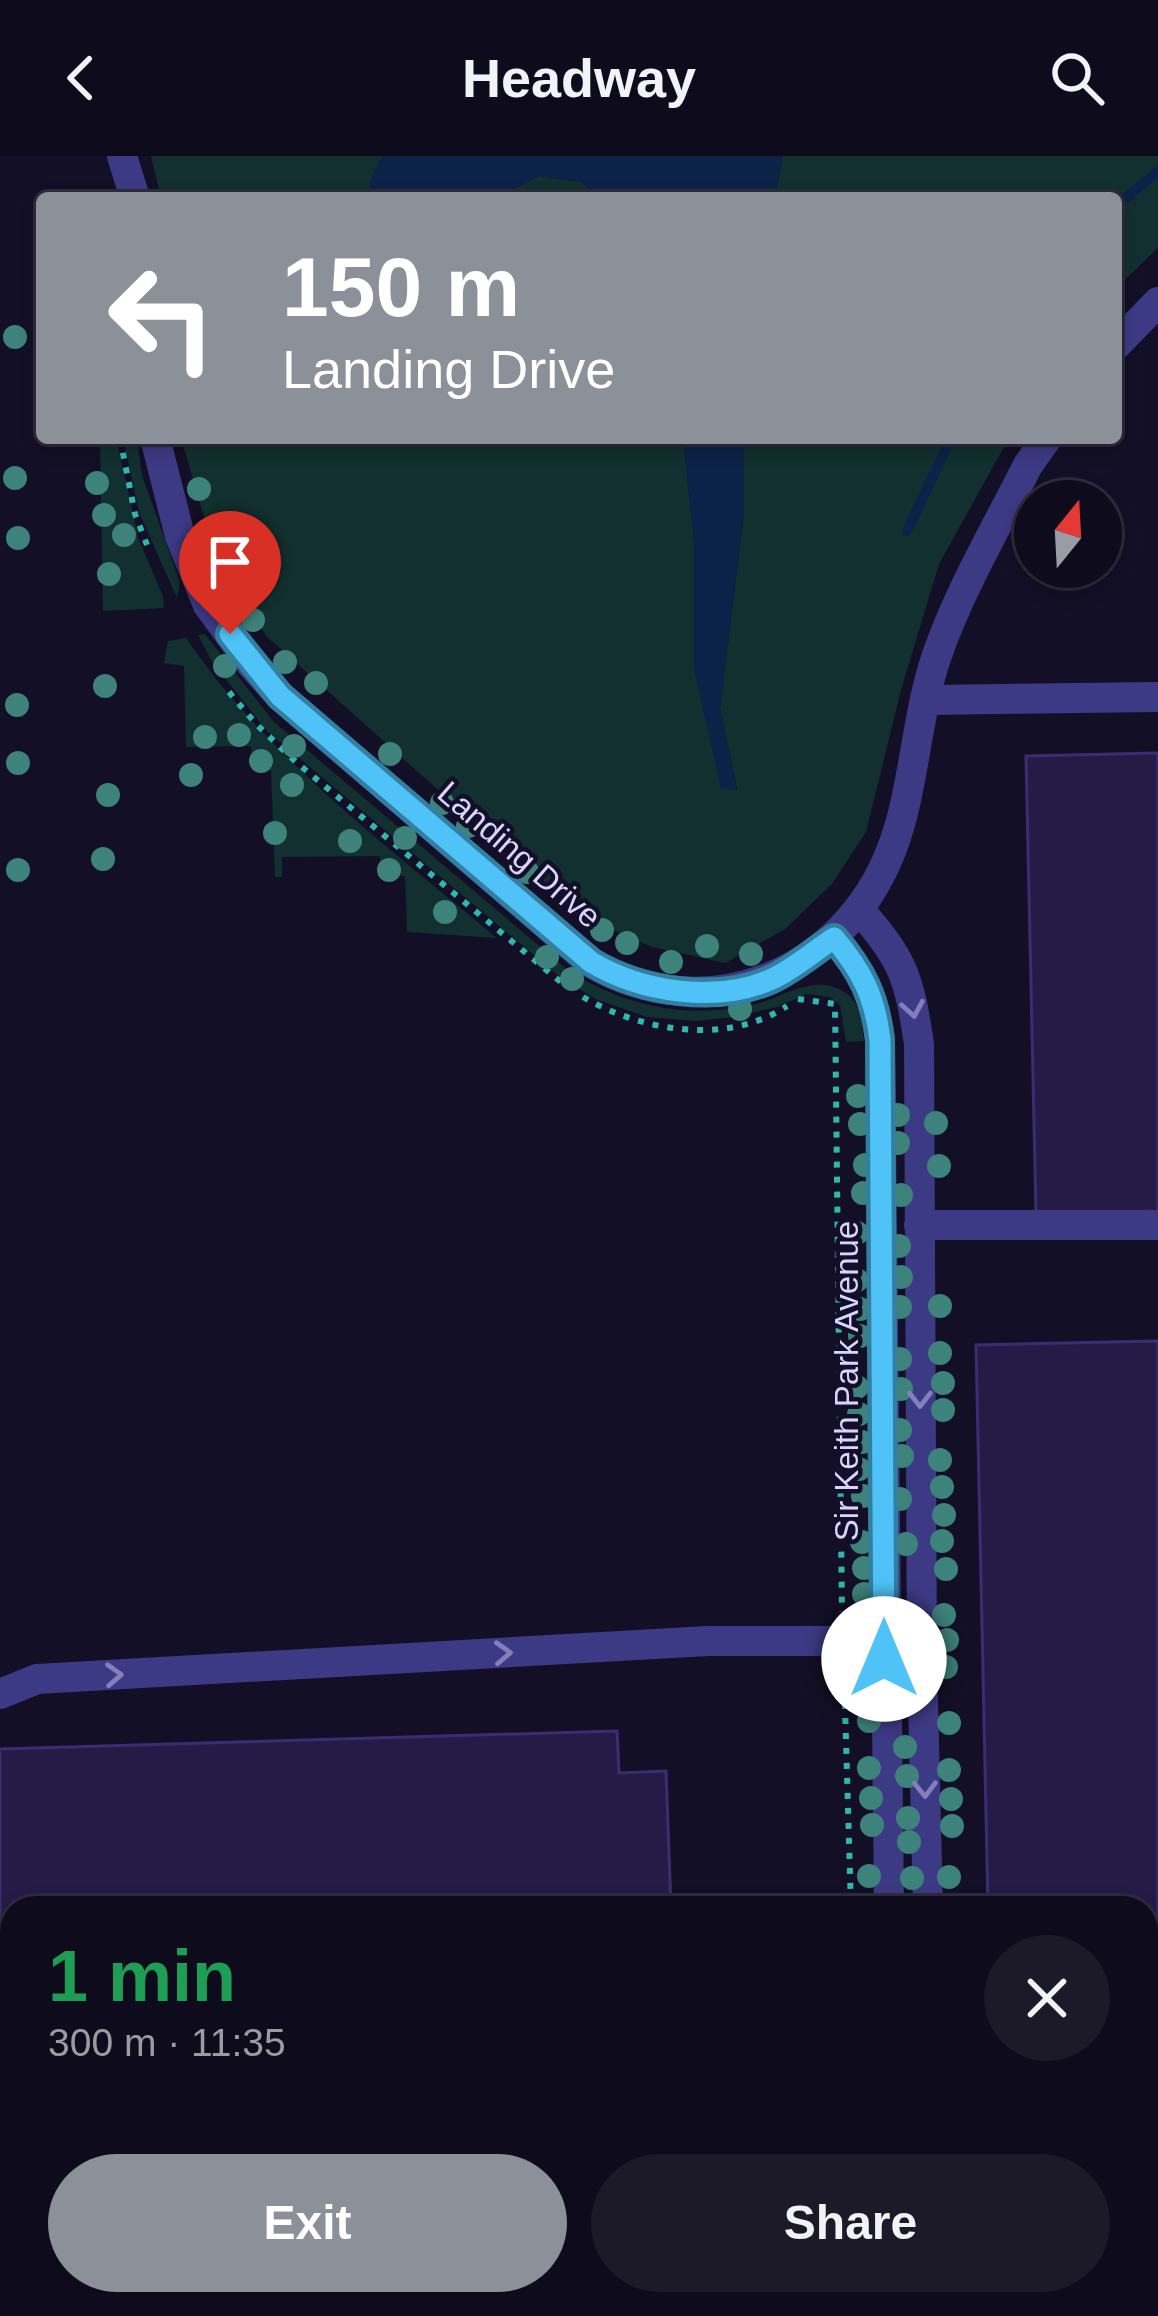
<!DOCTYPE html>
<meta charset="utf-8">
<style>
body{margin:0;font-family:Arial,sans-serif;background:#1c1929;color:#f1f3f6;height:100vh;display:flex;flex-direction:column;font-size:45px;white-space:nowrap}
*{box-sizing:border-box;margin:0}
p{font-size:39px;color:#9b9ba3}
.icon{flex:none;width:66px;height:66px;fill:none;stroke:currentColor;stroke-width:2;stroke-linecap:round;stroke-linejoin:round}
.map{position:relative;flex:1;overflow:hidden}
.details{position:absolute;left:0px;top:1740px;width:1158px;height:420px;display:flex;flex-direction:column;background:#0e0b1c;border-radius:36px 36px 0 0;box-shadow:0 6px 18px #0003,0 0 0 3px #2e2b3b}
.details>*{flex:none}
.hud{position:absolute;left:36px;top:36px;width:1086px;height:252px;border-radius:12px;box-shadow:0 6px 18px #0003,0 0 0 3px #2e2b3b;background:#8c9099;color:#fff;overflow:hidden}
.needle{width:78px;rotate:18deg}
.fabs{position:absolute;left:1014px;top:324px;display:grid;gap:24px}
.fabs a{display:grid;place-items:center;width:108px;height:108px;border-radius:50%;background:#0e0b1c;box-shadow:0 6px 18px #0003,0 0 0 3px #2e2b3b;font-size:60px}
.pin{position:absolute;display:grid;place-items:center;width:102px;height:102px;color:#fff;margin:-123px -51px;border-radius:50% 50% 50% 0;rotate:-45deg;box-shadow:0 0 12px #0007}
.pin .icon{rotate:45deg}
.me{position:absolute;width:132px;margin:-66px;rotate:0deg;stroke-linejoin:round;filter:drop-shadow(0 0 9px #0008)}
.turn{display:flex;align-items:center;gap:42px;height:252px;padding:0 48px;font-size:54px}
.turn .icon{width:156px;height:156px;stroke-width:2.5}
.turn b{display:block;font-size:84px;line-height:102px}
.round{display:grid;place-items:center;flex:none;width:126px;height:126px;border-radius:63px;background:#1c1929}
.summary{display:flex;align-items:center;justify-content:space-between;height:204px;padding:0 48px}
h1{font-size:72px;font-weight:700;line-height:90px;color:#1e9e55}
.action{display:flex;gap:24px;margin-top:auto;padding:24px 48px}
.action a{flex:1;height:138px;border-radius:72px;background:#8c9099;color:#fff;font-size:48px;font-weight:700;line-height:138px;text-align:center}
.action a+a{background:#1c1929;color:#f1f3f6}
header{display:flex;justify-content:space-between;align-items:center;height:156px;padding:0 48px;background:#0e0b1c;font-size:54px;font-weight:700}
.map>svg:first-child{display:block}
</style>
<header><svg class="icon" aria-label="back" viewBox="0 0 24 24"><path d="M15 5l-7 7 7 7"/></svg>Headway<svg class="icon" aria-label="search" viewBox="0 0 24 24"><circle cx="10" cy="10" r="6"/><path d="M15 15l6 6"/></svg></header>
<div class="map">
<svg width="1158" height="2160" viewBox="0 0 1158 2160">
<rect width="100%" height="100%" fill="#130f26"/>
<!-- green -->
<path fill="#12302f" d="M151,0H383L370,25L373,42H161Z
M783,0H1158V92L1116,132V42H775Z
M539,20L581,26L603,42H494Z
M100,282H116L139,384L163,440L164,452L103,455Z
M123,282H137L142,319L180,426L177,442L139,356Z
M181,282H683L721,633H737L720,552L744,358V282H1009L939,408L901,534L866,676L832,728L785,773L726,807L652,791L577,758L266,480L211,385Z
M205,478L274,566L570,816C628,851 688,864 756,848C781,842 809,821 836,832C861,841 861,863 864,885L846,886L840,849L830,841L806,838L777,851L734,861L696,865L647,861L595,843L559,820L267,575L212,506L198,479Z
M186,482C268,602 386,689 497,782L407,776L405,720L380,719V700L282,701V721H275L271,614L254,615L251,590L186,591L184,510L164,507L168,485Z"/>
<!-- water -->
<path fill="#0c2248" d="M383,0H783L775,42H603L581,26L539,20L494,42H373L370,25Z
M683,282H744V358L720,552L737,634L721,633L694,513V385Z"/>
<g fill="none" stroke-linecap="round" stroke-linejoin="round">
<!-- stream -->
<path stroke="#0c2248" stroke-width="10" d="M1116,50L1158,15
M907,375L951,282
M274,2153L284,2160"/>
</g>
<!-- building -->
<path fill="#241b47" stroke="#3b2d73" stroke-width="3" d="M1158,597V1055L1036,1058L1026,600Z
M1158,1185V1858H1146V1752H988L976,1189Z
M617,1575L619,1617L666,1615L671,1752H12V2043H0V1593Z"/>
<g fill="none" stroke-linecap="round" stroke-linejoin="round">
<!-- path -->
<path stroke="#2fb8b0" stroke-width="6" stroke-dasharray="6 9" stroke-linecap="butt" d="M120,282L135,358L147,389
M229,536L256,568L297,607L562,827
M583,841C641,875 727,890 787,850
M798,843L835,848L842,1456
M844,1517L851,1752
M1146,2066L1158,2073
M705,2148V2160"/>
<!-- minor -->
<path stroke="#3d3a85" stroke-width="30" d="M122,0L135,42
M1116,189L1158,146
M155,282L180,380L208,449L251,508L280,540L591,807C707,874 843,818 891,695C914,638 916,559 937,499C960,433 997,371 1028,309L1047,282
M927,544L1158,541
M859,753C904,805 909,821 919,888L922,1504L928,1752
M834,782C862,815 875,841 880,884L889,1752
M919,1069H1158
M0,1538L37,1523L708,1485H884
M1146,2115H1158
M0,2130H12
M816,2148L818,2160
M1020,2160V2148"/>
</g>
<!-- trees -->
<g fill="#3d827b">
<circle cx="15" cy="181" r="12"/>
<circle cx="15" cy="322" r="12"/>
<circle cx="97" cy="327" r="12"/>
<circle cx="199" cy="333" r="12"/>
<circle cx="104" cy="359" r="12"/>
<circle cx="124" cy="379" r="12"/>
<circle cx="213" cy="380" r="12"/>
<circle cx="18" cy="382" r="12"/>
<circle cx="109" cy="418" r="12"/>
<circle cx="253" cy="464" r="12"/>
<circle cx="285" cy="506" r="12"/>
<circle cx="225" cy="510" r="12"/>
<circle cx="316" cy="527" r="12"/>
<circle cx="105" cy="530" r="12"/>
<circle cx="17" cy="549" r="12"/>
<circle cx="239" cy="579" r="12"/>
<circle cx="205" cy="581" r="12"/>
<circle cx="294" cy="590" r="12"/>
<circle cx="390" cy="598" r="12"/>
<circle cx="261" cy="605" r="12"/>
<circle cx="18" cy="607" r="12"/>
<circle cx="191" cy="619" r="12"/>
<circle cx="292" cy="629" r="12"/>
<circle cx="108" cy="639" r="12"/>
<circle cx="442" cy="647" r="12"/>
<circle cx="468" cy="670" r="12"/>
<circle cx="275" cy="677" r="12"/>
<circle cx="405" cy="682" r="12"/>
<circle cx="350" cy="685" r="12"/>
<circle cx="103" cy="703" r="12"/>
<circle cx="18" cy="714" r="12"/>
<circle cx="389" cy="714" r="12"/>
<circle cx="527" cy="716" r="12"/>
<circle cx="445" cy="756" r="12"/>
<circle cx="602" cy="774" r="12"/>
<circle cx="627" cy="787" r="12"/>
<circle cx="707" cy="790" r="12"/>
<circle cx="751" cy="798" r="12"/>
<circle cx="547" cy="801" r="12"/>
<circle cx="671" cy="806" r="12"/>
<circle cx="572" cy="823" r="12"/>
<circle cx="740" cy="853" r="12"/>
<circle cx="858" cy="940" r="12"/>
<circle cx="898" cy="959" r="12"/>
<circle cx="936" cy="967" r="12"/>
<circle cx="860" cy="968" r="12"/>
<circle cx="898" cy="987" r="12"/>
<circle cx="865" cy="1009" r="12"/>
<circle cx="939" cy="1010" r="12"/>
<circle cx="863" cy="1037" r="12"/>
<circle cx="901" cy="1039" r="12"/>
<circle cx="857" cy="1077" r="12"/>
<circle cx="899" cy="1090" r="12"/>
<circle cx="901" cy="1121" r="12"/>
<circle cx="857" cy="1124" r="12"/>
<circle cx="940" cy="1150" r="12"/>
<circle cx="900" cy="1151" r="12"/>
<circle cx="860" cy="1153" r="12"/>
<circle cx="860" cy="1180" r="12"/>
<circle cx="940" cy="1197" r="12"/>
<circle cx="900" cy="1203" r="12"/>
<circle cx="943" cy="1227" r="12"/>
<circle cx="857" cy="1231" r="12"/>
<circle cx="901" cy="1233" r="12"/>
<circle cx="943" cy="1254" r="12"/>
<circle cx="859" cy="1258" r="12"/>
<circle cx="900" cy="1274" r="12"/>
<circle cx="862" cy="1286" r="12"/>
<circle cx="902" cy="1300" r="12"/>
<circle cx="940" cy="1304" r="12"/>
<circle cx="859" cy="1313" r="12"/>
<circle cx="942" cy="1331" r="12"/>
<circle cx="863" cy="1340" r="12"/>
<circle cx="900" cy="1343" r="12"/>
<circle cx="944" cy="1359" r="12"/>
<circle cx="942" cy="1385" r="12"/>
<circle cx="862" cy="1386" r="12"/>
<circle cx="906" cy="1388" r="12"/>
<circle cx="864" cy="1412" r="12"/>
<circle cx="946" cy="1413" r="12"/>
<circle cx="864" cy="1438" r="12"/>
<circle cx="944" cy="1459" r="12"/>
<circle cx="905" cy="1464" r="12"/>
<circle cx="947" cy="1484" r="12"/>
<circle cx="946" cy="1511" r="12"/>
<circle cx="869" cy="1565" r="12"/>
<circle cx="949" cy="1567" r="12"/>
<circle cx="905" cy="1591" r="12"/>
<circle cx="869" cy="1612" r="12"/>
<circle cx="949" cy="1614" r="12"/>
<circle cx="907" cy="1620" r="12"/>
<circle cx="871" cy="1642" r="12"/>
<circle cx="951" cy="1643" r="12"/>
<circle cx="908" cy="1662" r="12"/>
<circle cx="872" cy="1669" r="12"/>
<circle cx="952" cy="1670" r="12"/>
<circle cx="909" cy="1686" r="12"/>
<circle cx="869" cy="1720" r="12"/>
<circle cx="949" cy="1721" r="12"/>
<circle cx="912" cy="1722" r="12"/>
</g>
<!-- one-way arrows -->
<defs><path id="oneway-chevron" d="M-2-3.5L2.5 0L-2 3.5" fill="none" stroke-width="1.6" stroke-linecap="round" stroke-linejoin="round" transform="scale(3)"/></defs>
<g stroke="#837fbc">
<use href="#oneway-chevron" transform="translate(913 853) rotate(80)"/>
<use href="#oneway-chevron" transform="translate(920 1243) rotate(90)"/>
<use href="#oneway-chevron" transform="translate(503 1497) rotate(-3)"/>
<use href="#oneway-chevron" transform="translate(114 1519) rotate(-3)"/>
<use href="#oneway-chevron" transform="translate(925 1633) rotate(89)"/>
</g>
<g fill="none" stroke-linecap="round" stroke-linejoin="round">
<defs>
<path id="route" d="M230,478L280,540L591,806C641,836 717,848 772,823C794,813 814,795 834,782C862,815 875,841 880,884L884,1503"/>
</defs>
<!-- route casing -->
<use href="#route" stroke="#337fa1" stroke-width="30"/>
<!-- route -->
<use href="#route" stroke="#4fc3f7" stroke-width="21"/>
</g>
<g text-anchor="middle" stroke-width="9" stroke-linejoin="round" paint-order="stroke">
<!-- street labels -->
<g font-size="33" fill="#d9d4ff" stroke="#130f26">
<text transform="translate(520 698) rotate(41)" y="12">Landing Drive</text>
<text transform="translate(846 1225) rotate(-90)" y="12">Sir Keith Park Avenue</text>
</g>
</g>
</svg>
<div class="fabs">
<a><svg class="needle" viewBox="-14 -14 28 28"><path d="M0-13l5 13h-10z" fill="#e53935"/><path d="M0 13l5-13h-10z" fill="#9b9ba3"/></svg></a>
</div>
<div class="pin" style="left:230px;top:478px;background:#d93025"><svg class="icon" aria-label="arrive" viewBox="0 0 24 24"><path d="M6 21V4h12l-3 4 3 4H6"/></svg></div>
<svg class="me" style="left:884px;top:1503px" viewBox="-20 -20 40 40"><circle r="19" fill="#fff"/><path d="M0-13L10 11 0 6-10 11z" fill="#4fc3f7"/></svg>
<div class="hud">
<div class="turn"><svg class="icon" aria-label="left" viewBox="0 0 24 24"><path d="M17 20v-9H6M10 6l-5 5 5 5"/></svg><div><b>150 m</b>Landing Drive</div></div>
</div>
<section class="details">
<div class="summary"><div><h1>1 min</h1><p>300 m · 11:35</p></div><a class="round"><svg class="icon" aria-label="close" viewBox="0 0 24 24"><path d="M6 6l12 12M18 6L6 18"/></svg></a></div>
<div class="action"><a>Exit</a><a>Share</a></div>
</section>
</div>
